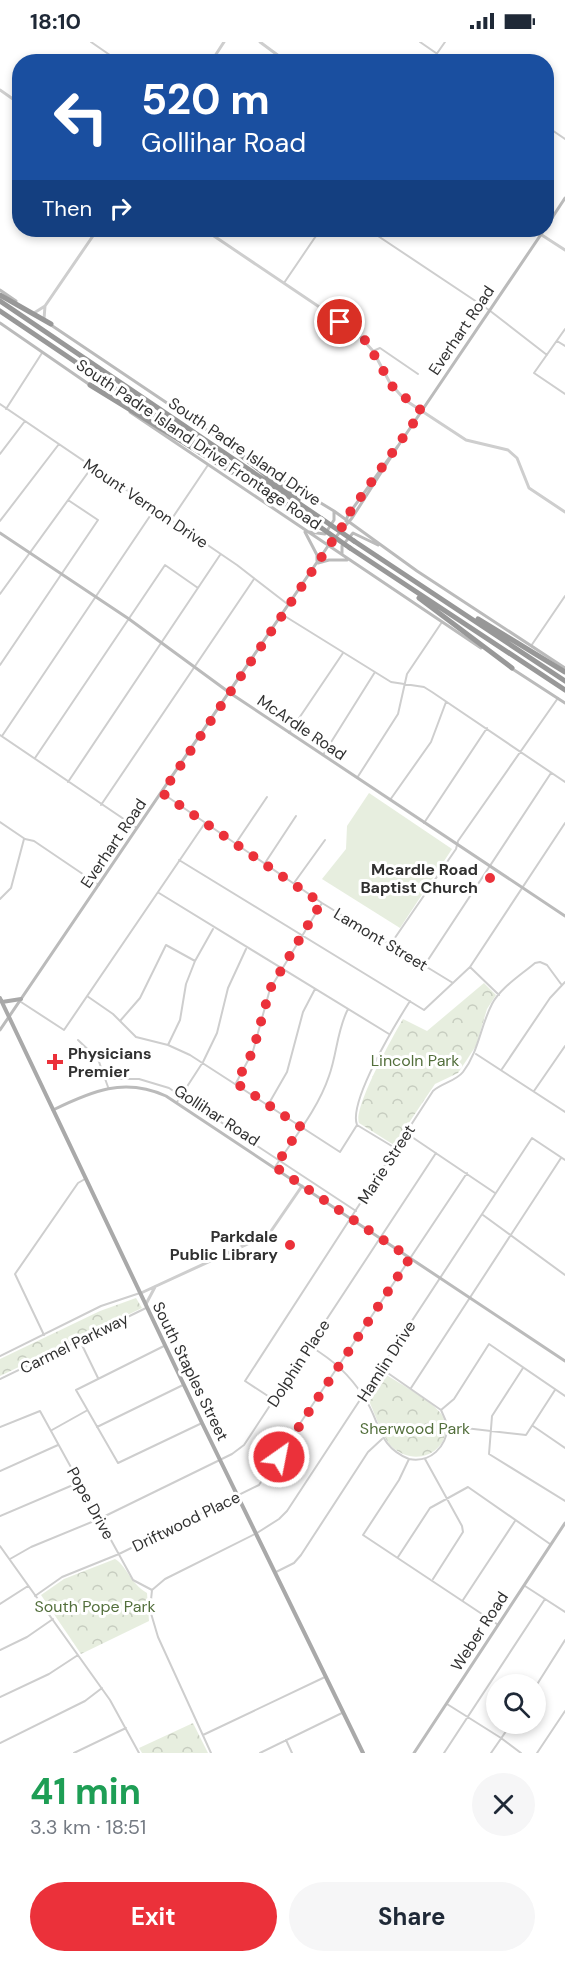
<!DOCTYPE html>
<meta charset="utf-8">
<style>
body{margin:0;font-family:"DM Sans",sans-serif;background:#f6f6f7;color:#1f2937;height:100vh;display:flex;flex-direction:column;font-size:22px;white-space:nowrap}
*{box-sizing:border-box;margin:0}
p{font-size:20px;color:#747a83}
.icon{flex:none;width:33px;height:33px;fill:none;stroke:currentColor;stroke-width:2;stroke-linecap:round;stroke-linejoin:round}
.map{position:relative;height:1711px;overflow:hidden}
.panel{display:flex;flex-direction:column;background:#fff;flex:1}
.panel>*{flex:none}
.top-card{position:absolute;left:12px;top:12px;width:542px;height:183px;border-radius:24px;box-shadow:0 3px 9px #0003;background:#1a4fa0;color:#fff;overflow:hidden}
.controls{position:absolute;left:486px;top:1632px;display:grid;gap:12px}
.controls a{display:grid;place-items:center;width:60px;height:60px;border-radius:50%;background:#fff;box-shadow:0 3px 9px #0003;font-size:30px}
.pin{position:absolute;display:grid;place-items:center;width:51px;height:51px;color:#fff;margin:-26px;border:3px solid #fff;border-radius:50%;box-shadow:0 2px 6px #0007}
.me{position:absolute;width:66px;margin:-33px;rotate:33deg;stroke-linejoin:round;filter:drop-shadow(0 0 4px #0008)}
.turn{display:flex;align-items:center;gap:21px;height:126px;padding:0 30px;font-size:27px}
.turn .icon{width:78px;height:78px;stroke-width:2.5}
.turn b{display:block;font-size:42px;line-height:51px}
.then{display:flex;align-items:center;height:57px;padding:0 30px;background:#0003;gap:12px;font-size:22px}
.round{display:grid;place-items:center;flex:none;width:63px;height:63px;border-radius:32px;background:#f6f6f7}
.head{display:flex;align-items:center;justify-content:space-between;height:102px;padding:0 30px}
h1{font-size:36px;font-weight:700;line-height:45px;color:#1e9e55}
.primary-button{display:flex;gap:12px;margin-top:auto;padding:12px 30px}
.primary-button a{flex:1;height:69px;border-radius:36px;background:#eb313a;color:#fff;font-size:24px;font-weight:700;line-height:69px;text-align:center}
.primary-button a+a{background:#f6f6f7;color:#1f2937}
.status{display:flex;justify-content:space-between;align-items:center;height:42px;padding:0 30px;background:#fff;direction:ltr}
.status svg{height:16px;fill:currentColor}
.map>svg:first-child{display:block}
</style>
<div class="status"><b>18:10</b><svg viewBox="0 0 49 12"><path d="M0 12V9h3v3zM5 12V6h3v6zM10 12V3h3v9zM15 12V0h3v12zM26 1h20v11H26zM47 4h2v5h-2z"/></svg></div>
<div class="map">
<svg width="565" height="1711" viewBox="0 0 565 1711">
<defs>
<pattern id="forest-crowns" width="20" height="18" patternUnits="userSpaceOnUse" patternTransform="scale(1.5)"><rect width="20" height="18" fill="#e7eedf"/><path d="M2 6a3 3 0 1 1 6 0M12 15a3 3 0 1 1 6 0" fill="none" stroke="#c7cdc0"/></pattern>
</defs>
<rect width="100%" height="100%" fill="#fff"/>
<!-- grass -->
<path fill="#e7eedf" d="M369,751L452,807L400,886L322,837L346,807L347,784Z"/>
<!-- forest -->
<path fill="url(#forest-crowns)" d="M484,941L496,953L487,967L476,1004L458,1031L435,1042L394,1103L359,1081C353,1066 393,994 403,977L427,989Z
M136,1256L142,1266L0,1334V1317L100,1269Z
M385,1332C400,1342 433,1359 442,1373C458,1402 420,1431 391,1404C384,1398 372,1365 367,1354L379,1333Z
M115,1517C126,1523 130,1541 147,1551L149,1579L81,1612L41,1553L64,1537Z
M193,1681L208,1711H142L139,1706Z"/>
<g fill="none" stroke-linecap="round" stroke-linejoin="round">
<!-- minor -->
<path stroke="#cecece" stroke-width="2" d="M91,0L120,20
M420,0L449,20
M431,20L445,0
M546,84L565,97
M369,188L489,268L547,313
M284,241L320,188
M565,287L534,331L565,352
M557,299L565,304
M373,309L380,306L418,332
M0,362L237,523L290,564
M6,367L42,311
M0,412L25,379
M171,478L208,423
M0,479L59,402
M0,552L92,425
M283,573L391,640L424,645L432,650L565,740
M531,604L565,554
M0,623L98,478L68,458
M289,691L343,611
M0,693L137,786
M2,694L154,468
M323,713L375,630
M35,716L165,523L198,546
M357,736L398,672L407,632L442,580
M68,740L220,513
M162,751L322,861L453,941
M390,758L431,700L446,660
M101,763L254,537
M0,780L25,797L34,799L99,843
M424,781L487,686
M236,801L267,755
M179,818L424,968L470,925L565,781
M265,821L296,774
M294,841L325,798
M159,851L389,992
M0,857L11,846L24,797
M390,903L456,807L458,799L558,656
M424,924L551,731
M470,925L499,953
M87,954L113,972L136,995L168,1003L190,1013L340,1110L357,1083C348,1060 396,981 410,959
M21,960L64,988L205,781
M120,979L140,956L166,903L195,919
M78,998L98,1017L108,1045
M168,1003L180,978L186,942L195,919L213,887
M476,1012L565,1070
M502,1027L550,956L565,940
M106,1037H139L169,1046L356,1169
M236,1041L253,1009L270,947L322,861
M534,1049L565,1004
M177,1060L203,1020L217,991L228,946L246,907
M268,1063L287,1030L303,970L315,947
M357,1083L395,1106
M406,1091L495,1151
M275,1125C294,1096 318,1067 329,1034C337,1012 337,988 348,967
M483,1173L565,1233
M44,1293L15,1232L78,1141L85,1137
M80,1299L98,1336
M164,1304L76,1348L118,1421L202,1381
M310,1304C334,1319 348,1331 364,1355C381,1380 377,1404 409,1417
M0,1314L101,1264L140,1251
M523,1326L492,1374L489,1412L565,1459
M382,1327L441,1368
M0,1337L146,1266
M411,1346L561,1116
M274,1358L245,1339L433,1049C442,1041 456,1039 463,1030C479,1009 480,985 492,962C500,946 521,933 535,921L540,920L547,923L561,942
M448,1384L526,1393L555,1348
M533,1384L565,1406
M0,1385L40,1369L133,1538L152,1548L150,1568L158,1595L211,1711
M97,1385L183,1343
M52,1388L86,1369
M425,1417L462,1484L463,1490L433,1537
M0,1429L58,1403
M0,1474L80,1440
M0,1504L110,1658L139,1711
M398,1515L430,1466L468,1445L550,1502
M10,1517L31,1505L99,1477L232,1412L244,1403L436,1111
M276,1530L294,1521L301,1513L368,1410L382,1397
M525,1544L565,1570
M152,1548L165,1537L257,1491L279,1477L287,1469L532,1096L565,1118
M35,1554L62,1535L119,1512L259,1443L467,1131
M463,1558L515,1479
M0,1562L28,1544
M497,1582L363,1493L399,1438L409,1417C431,1421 446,1405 448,1384L441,1368L454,1357L489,1302L565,1354
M0,1608L27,1595L53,1577
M536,1644L565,1598
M0,1655L49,1632L78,1613
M447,1662L501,1696L521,1711
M203,1693L325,1635
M286,1698L292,1711
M0,1701L85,1659L102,1646
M74,1711L126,1686
M260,1711L344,1670
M444,1711L545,1557
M491,1711L511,1682
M537,1711L565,1669"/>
<!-- tertiary -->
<path stroke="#cecece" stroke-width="3" d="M260,0L287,20
M211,20L224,0
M0,48L20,62
M205,188L355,289L373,309L390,341L405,358L466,398L508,408L517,416L529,446L565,470
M534,188L565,208
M34,271L45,264L97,188
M44,277L45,264
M141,1251L269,1192L302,1144
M146,1262L155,1245"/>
<!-- secondary -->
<path stroke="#bbb" stroke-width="3" d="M546,185L565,156
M0,248L16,259
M0,281L90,343
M51,283L225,400
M130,370L481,606
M255,421L334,469L417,529L565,626
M346,479L348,473L398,404L544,188
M305,490L317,513V519
M309,490L325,492L334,478V470
M0,491L129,577L230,651L565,874
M342,512V504L353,491L378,503
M318,521L329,518H347
M511,626L565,661
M0,988L328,504L352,476L398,404
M53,1068C92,1049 124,1035 166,1054L565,1319
M414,1711L565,1481"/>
<!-- primary -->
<path stroke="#a9a9a9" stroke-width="4" d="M0,956L202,1381L363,1711
M2,960L21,957"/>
<!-- motorway -->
<path stroke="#989898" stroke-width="5" d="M0,253L51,282
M0,259L322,477
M0,269L320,485
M90,343L232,430
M224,400L298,458
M354,499L565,639
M350,506L565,648
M419,556L512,626
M478,577L565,630"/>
<!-- motorway-bridge -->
<path stroke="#989898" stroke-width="5" d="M322,477L354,499
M320,485L350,506"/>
</g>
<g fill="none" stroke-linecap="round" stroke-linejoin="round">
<!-- route -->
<path stroke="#eb313a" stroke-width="10" stroke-dasharray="0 18" d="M279,1415L410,1216L275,1125L301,1085L236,1041L253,1009L270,947L321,861L162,751L346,479L348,473L422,369L394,347L366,299L340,280"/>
</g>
<!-- markers -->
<g fill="#eb313a" stroke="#fff" stroke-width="2">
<circle cx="490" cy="836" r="6"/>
<path d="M52 1011h6v6h6v6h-6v6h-6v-6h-6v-6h6z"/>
<circle cx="290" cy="1203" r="6"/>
</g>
<g text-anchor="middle" stroke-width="6" stroke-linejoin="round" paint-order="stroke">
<!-- street labels -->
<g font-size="16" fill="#313131" stroke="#fff">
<text transform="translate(461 288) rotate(-56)" y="6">Everhart Road</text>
<text transform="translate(199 402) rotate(34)" y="6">South Padre Island Drive Frontage Road</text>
<text transform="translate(245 409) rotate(34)" y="6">South Padre Island Drive</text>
<text transform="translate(146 461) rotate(34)" y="6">Mount Vernon Drive</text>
<text transform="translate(302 685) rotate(34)" y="6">McArdle Road</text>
<text transform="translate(113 801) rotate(-56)" y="6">Everhart Road</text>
<text transform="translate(381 897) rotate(31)" y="6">Lamont Street</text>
<text transform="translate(217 1073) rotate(33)" y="6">Gollihar Road</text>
<text transform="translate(386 1122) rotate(-57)" y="6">Marie Street</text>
<text transform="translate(74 1301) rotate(-26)" y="6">Carmel Parkway</text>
<text transform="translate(386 1319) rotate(-57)" y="6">Hamlin Drive</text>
<text transform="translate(298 1321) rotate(-57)" y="6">Dolphin Place</text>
<text transform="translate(191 1329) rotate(64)" y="6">South Staples Street</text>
<text transform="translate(91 1461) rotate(61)" y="6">Pope Drive</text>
<text transform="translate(186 1479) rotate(-26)" y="6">Driftwood Place</text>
<text transform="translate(479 1589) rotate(-57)" y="6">Weber Road</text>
</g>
<!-- poi labels -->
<g font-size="16" font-weight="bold" fill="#313131" stroke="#fff" text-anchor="end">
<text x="478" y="833">Mcardle Road<tspan x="478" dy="18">Baptist Church</tspan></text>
<text x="68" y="1017" text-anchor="start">Physicians<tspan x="68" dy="18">Premier</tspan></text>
<text x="278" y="1200">Parkdale<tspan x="278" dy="18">Public Library</tspan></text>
</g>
<!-- park labels -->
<g font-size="16" fill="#536f3c" stroke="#fff">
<text x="415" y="1024">Lincoln Park</text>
<text x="415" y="1392">Sherwood Park</text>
<text x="95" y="1570">South Pope Park</text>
</g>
</g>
</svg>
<div class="controls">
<a><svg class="icon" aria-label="search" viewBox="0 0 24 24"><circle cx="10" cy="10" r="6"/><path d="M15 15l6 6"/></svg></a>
</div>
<div class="pin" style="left:340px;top:280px;background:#d93025"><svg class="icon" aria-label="arrive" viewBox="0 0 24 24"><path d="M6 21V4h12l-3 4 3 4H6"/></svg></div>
<svg class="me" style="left:279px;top:1415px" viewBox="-20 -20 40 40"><circle r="17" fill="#eb313a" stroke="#fff" stroke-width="3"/><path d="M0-11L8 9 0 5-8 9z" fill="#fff"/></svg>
<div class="top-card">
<div class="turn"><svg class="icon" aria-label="left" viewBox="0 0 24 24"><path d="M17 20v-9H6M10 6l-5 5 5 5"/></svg><div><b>520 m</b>Gollihar Road</div></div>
<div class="then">Then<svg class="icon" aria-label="right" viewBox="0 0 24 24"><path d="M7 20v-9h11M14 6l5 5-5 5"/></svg></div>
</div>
</div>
<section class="panel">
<div class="head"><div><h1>41 min</h1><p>3.3 km · 18:51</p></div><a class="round"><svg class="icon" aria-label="close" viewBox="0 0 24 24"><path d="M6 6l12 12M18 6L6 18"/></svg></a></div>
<div class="primary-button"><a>Exit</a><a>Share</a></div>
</section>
